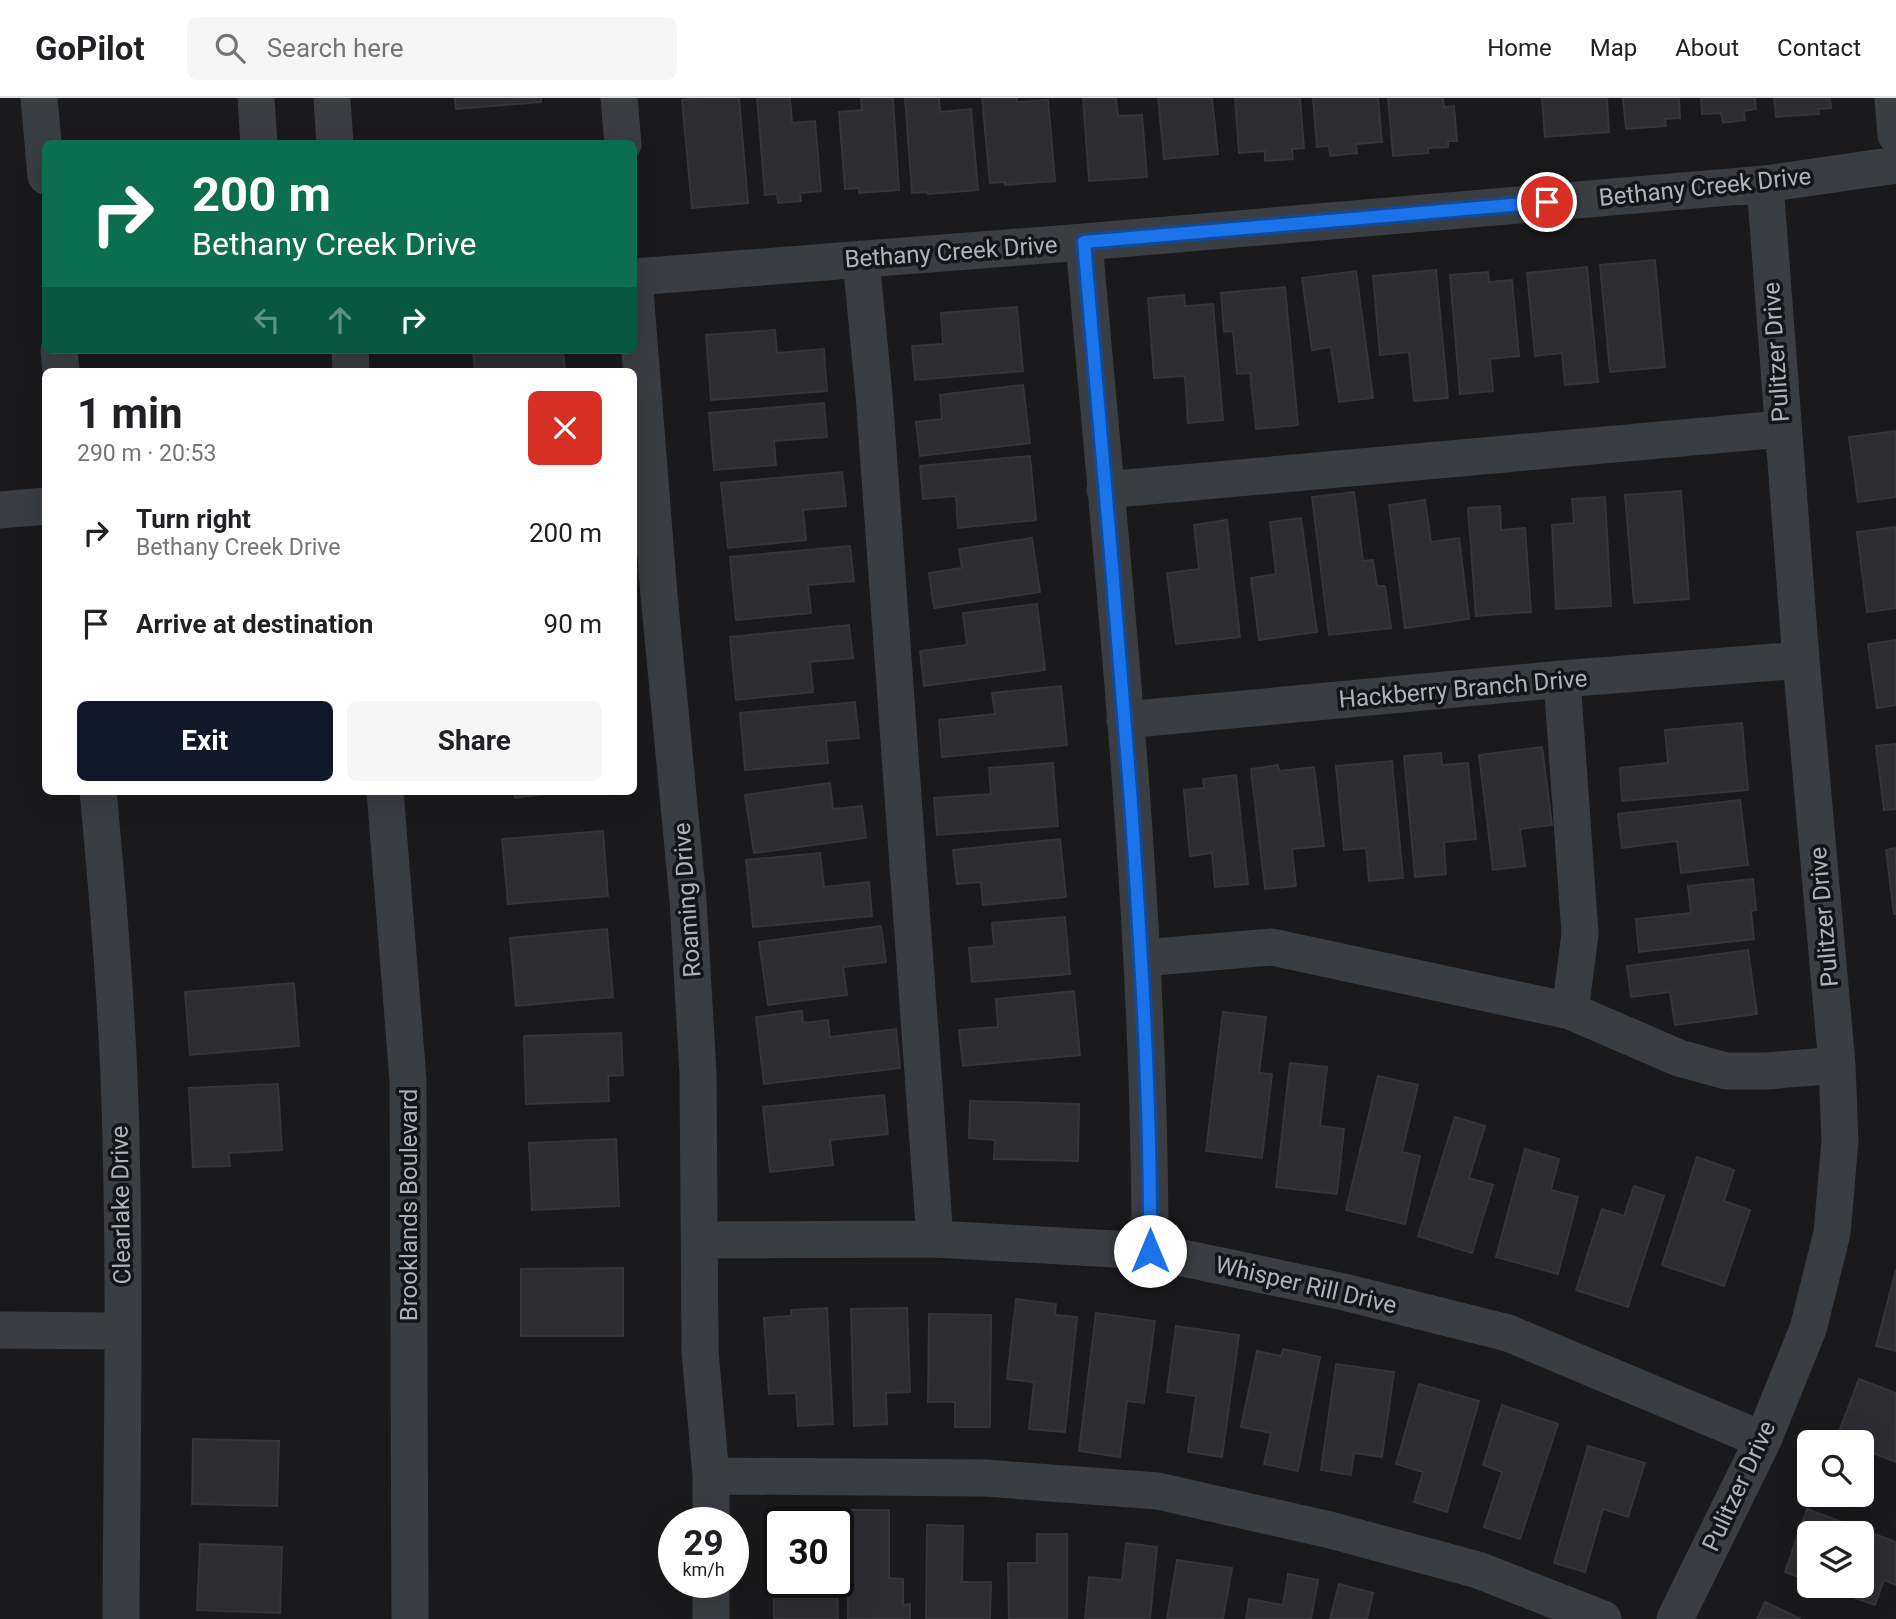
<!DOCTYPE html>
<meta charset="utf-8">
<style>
body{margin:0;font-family:Roboto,sans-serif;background:#f6f6f6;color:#202124;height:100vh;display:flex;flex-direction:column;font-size:26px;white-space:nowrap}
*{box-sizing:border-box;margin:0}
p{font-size:23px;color:#757577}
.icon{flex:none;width:38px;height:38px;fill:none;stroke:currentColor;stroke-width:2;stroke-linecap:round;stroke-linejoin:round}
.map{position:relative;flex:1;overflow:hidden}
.drawer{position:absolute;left:42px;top:270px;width:595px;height:427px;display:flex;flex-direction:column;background:#fff;border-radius:10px;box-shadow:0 7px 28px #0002}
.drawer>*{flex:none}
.banner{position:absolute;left:42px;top:42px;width:595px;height:214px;border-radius:10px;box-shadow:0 7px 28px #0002;background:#0b6e4f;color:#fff;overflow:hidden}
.fabs{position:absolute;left:1797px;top:1332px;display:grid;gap:14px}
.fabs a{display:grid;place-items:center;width:77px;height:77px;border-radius:10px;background:#fff;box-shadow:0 7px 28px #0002;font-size:35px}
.speed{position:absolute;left:658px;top:1409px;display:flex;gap:14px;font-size:35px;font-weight:700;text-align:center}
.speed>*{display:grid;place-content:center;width:91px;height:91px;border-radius:50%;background:#fff;box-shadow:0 7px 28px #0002;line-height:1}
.speed small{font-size:18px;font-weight:400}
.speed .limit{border:4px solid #111;border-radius:10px;background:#fff;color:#111}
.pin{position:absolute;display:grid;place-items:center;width:60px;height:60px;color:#fff;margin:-30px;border:4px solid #fff;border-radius:50%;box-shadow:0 2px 7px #0007}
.me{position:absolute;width:77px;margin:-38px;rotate:0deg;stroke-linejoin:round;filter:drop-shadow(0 0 5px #0008)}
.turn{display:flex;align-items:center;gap:24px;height:147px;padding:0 35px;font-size:32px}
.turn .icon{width:91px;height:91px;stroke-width:2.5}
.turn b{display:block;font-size:49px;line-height:60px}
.lanes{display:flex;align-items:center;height:66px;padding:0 35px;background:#0003;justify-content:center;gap:35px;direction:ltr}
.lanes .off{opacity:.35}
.round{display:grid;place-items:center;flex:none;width:74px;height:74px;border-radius:10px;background:#f6f6f6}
.overview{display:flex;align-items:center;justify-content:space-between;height:119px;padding:0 35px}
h1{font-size:42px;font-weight:700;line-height:52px}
.button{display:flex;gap:14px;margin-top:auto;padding:14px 35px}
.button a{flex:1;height:80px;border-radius:10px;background:#111827;color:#fff;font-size:28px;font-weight:700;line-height:80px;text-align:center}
.button a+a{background:#f6f6f6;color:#202124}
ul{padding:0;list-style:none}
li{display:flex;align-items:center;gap:21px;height:91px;padding:0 35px}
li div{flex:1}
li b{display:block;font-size:26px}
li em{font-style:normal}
header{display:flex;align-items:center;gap:42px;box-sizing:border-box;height:98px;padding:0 35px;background:#fff;border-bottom:2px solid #e0e0e0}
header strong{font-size:33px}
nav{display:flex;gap:38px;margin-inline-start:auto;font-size:24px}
.search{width:490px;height:63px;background:#f6f6f6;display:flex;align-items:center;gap:18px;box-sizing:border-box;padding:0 24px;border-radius:10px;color:#757577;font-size:26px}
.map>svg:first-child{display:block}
</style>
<header>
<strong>GoPilot</strong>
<div class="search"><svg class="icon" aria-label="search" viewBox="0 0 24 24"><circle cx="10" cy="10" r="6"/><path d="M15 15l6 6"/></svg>Search here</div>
<nav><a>Home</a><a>Map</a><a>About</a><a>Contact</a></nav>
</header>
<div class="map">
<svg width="1896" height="1521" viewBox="0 0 1896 1521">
<rect width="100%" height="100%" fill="#1a1a1d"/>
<!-- building -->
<path fill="#2d2d31" stroke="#343439" stroke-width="2" d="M455,0H541V4L456,11Z
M703,0H739L748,105L692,110L682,2Z
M757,0H790L792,25L815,23L821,93L800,95L801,103L778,105L777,96L765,97Z
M861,0H893L899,92L859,95V90L845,91L839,14L862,12Z
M905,0H939L940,14L971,11L978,92L928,96V94L912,95Z
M982,0H1017V4L1048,2L1055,83L1005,87V84L990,85Z
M1083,0H1116L1118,18L1142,17L1147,79L1089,83Z
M1158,0H1212L1218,56L1164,61Z
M1235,0H1300L1304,50L1292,51L1293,61L1265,63V53L1239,55Z
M1313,0H1378L1382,44L1356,46L1357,55L1330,58L1329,48L1317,49Z
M1388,0H1443L1444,9L1454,8L1457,43H1448V49L1428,50V55L1393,58Z
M1542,0H1607L1609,34L1545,39Z
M1623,0H1679L1680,20L1665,21L1666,28L1626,31Z
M1701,0H1755L1756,11L1744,13L1745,22L1723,25L1721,15L1702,16Z
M1774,0H1830L1831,10L1818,11L1819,16L1776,19Z
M1655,162L1665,269L1610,274L1600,167Z
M1587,169L1598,284L1565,287L1562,255L1535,258L1527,175Z
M1436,172L1448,300L1414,303L1409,254L1380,257L1373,178Z
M1356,173L1373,300L1339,304L1331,249L1312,252L1302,180Z
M1488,174L1489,184L1512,182L1519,258L1490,261L1493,293L1460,296L1450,177Z
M1285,189L1298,327L1256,331L1250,275L1237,276L1233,233L1224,234L1221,195Z
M1184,197L1185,208L1213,206L1223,322L1188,325L1185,278L1154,280L1148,200Z
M1017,209L1023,273L915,282L912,248L943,246L941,215Z
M775,232L777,255L824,251L827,293L711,302L706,237Z
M473,252H563L565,273H475Z
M1023,287L1030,345L920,358L916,324L942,321L940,297Z
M824,305L827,339L774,343L776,367L714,372L709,315Z
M1896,333V399L1858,404L1849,339Z
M1030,358L1036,422L958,430L956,398L923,401L920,368Z
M842,374L846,408L803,412L806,442L728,450L721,385Z
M1681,393L1689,501L1634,505L1625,397Z
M1354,394L1363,463L1373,462L1377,488H1385L1391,530L1329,537L1312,399Z
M1605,399L1611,508L1556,511L1552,427L1574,425L1572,401Z
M1425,402L1431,444L1459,440L1469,521L1405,530L1389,407Z
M1500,408L1501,432L1525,430L1531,514L1476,518L1468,410Z
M1301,420L1317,534L1259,542L1251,480L1276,476L1270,424Z
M1227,422L1240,539L1176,546L1167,475L1199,471L1194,427Z
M1896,429V510L1867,514L1857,434Z
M1032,440L1040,494L934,510L929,475L962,470L959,451Z
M850,448L854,483L808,487L811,515L736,522L730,459Z
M1037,506L1045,572L924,588L920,553L967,547L963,515Z
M849,527L853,560L810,564L813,594L736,602L730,539Z
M1896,542V607L1877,610L1868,546Z
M1061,588L1067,647L942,659L939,622L995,616L992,595Z
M855,604L859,640L826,643L828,665L745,672L740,615Z
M1742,625L1748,692L1622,703L1620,670L1668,665L1665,632Z
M1896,646V711L1884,712L1876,648Z
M1542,649L1552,727L1520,731L1525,768L1493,772L1479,657Z
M1441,655L1442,667L1468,665L1476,741L1444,744L1446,776L1415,779L1404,658Z
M1392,663L1403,780L1369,783L1366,750L1344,752L1336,668Z
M1053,665L1058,728L937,737L934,700L991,696L989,670Z
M1278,667L1279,673L1314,669L1324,748L1292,751L1296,788L1265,791L1251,671Z
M1236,677L1248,786L1215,789L1212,755L1190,758L1184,692L1204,690L1203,681Z
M830,685L833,711L862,708L866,740L754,755L745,697Z
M514,693H569L515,700Z
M1740,702L1748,767L1681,775L1677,743L1622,750L1618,716Z
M603,733L608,798L508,806L502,741Z
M1060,741L1066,799L983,807L981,784L957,786L953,752Z
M1896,750V816H1894L1886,752Z
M820,755L824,789L869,784L872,818L753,829L746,762Z
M1753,781L1756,812L1751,813L1754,841L1639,854L1636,821L1691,815L1688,788Z
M1065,819L1070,876L972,884L969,850L994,848L992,825Z
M881,828L886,864L843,869L847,897L768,907L759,844Z
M607,831L613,899L516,908L510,840Z
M1748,852L1757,916L1675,927L1670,894L1631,899L1627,868Z
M294,885L299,948L190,957L185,894Z
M1074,893L1080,957L963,968L959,932L998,929L996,901Z
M802,913L803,925L828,922L830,939L896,931L900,970L764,986L756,919Z
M1223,914L1266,919L1259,975L1272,976L1262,1060L1206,1053Z
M621,935L623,977L608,978L609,1003L526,1006L524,938Z
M1290,965L1327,969L1320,1028L1344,1031L1337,1096L1276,1089Z
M1378,978L1418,987L1402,1054L1420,1058L1405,1126L1346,1112Z
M278,986L282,1052L229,1055L230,1068L193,1069L189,990Z
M884,997L888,1036L830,1042L833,1067L770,1074L763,1009Z
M970,1003L1079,1006L1078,1063L994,1061L995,1042L969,1040Z
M1455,1019L1485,1028L1469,1080L1493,1087L1472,1155L1418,1138Z
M616,1041L619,1108L532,1112L529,1045Z
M1525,1051L1559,1061L1551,1092L1578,1099L1558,1176L1496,1159Z
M1697,1059L1734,1072L1724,1103L1750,1112L1724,1188L1662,1167Z
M1634,1088L1664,1098L1628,1209L1576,1192L1602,1111L1624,1118Z
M623,1170V1238H521V1171Z
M1896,1172V1253L1876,1248Z
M1016,1201L1056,1206L1055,1217L1077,1219L1065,1334L1029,1331L1034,1284L1007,1281Z
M827,1210L833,1326L798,1328L796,1295L769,1296L764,1220L791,1218V1212Z
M907,1210L910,1294L886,1295L887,1326L854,1328L851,1211Z
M1096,1215L1155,1223L1144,1305L1127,1303L1120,1359L1079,1353Z
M929,1216L991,1217L990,1329H955V1304H928Z
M1176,1228L1239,1237L1222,1359L1188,1354L1196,1298L1167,1294Z
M1283,1251L1320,1259L1298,1373L1264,1366L1271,1335L1241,1329L1257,1253L1281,1258Z
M1336,1266L1394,1274L1382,1359L1354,1355L1351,1377L1321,1372Z
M1859,1281L1896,1295V1364L1862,1351V1344L1836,1342Z
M1419,1286L1479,1303L1447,1414L1414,1404L1423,1374L1396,1366Z
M1502,1307L1558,1326L1520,1441L1484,1429L1502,1374L1483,1367Z
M193,1341L279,1343L277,1408L192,1406Z
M1588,1348L1645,1365L1628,1419L1603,1411L1585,1474L1554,1465Z
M1807,1411L1896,1444V1487L1884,1482L1875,1507L1821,1488H1862V1435H1810V1483L1785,1474Z
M848,1412H889V1480L903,1481V1507L910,1506V1521H848Z
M927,1427L963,1428L962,1484H991L990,1521H926Z
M773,1430H779V1484H837L838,1521H774Z
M1037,1436H1067V1521H1009L1008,1465H1037Z
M1126,1445L1157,1449L1150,1521H1085L1089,1479L1122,1482Z
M200,1446L282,1449L280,1515L197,1512Z
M1177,1462L1232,1470L1223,1521H1167Z
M1288,1476L1318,1482L1311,1521H1246L1249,1501L1283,1507Z
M1339,1486L1373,1495L1367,1521H1330Z
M1765,1504L1801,1521H1757Z"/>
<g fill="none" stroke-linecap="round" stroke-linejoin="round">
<!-- minor -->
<path stroke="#3a3d42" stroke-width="37" d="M39,0L46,78
M256,0L259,46
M332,0L335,46
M619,0L623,46
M1893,0L1896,37
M1084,144C1113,480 1150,816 1150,1153
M861,161L874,297L935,1141
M634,179L1084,144L1765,86L1896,67
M634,180L659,497L688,802L698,975L700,1253L711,1378V1424
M59,252L61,273
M350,252L351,273
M1105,392L1782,331
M0,412L46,408
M1562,581L1580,836L1570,913
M1125,622L1562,581L1801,562
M98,693C107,788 115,884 119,979C126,1160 122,1340 121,1521
M385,693L408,982L410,1521
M1142,860L1272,849L1570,913L1679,960L1726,973H1766L1837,967
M700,1142L935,1141L1150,1153L1344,1194L1508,1235L1763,1342
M0,1232L122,1233
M711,1378L985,1380L1158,1393L1330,1432L1478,1472L1603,1521
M711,1521V1484
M1675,1521L1763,1342L1808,1231L1832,1135L1840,1043L1837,967L1801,562L1765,86"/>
</g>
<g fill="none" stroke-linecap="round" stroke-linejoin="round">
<defs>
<path id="route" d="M1150,1153C1151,1003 1141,853 1131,704C1117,517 1100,331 1084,144L1547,104"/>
</defs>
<!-- route casing -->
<use href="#route" stroke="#114b97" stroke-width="18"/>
<!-- route -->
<use href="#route" stroke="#1a73e8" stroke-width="12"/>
</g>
<g text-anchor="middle" stroke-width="7" stroke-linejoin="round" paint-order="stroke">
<!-- street labels -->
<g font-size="24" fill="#abb4bd" stroke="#151518">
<text transform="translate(1705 89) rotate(-6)" y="8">Bethany Creek Drive</text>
<text transform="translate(951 154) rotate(-4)" y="8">Bethany Creek Drive</text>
<text transform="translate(1776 254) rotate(-94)" y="8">Pulitzer Drive</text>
<text transform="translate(1463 591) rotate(-5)" y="8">Hackberry Branch Drive</text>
<text transform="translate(687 802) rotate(-94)" y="8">Roaming Drive</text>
<text transform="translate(1824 819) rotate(-95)" y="8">Pulitzer Drive</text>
<text transform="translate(121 1107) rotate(-91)" y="8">Clearlake Drive</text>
<text transform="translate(409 1107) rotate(-90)" y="8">Brooklands Boulevard</text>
<text transform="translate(1306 1187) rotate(13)" y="8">Whisper Rill Drive</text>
<text transform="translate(1739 1388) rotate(-65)" y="8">Pulitzer Drive</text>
</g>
</g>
</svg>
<div class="fabs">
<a><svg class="icon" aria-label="search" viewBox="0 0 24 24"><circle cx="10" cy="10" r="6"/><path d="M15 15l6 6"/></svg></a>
<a><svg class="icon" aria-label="layers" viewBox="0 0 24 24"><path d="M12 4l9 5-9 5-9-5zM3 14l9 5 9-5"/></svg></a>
</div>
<div class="speed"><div>29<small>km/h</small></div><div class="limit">30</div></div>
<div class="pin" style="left:1547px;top:104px;background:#d93025"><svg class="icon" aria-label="arrive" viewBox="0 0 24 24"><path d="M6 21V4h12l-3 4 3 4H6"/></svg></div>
<svg class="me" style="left:1150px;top:1153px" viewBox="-20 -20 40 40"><circle r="19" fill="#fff"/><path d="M0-13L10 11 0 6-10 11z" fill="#1a73e8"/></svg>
<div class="banner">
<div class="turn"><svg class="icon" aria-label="right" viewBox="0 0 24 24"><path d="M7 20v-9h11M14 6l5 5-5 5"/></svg><div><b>200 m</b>Bethany Creek Drive</div></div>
<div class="lanes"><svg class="icon off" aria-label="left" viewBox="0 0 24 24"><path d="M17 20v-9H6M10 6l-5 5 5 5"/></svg><svg class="icon off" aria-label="ahead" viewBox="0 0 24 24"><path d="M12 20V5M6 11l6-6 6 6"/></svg><svg class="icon" aria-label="right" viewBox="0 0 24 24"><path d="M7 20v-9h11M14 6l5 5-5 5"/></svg></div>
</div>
<section class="drawer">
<div class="overview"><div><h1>1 min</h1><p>290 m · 20:53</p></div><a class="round" style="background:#d93025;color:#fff"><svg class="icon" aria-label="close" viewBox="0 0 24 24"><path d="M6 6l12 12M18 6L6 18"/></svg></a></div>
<ul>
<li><svg class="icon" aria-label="right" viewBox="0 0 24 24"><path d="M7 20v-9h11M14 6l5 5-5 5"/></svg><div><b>Turn right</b><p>Bethany Creek Drive</p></div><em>200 m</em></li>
<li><svg class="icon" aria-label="arrive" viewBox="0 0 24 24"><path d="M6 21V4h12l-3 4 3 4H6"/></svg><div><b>Arrive at destination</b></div><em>90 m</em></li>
</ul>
<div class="button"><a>Exit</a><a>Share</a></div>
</section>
</div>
